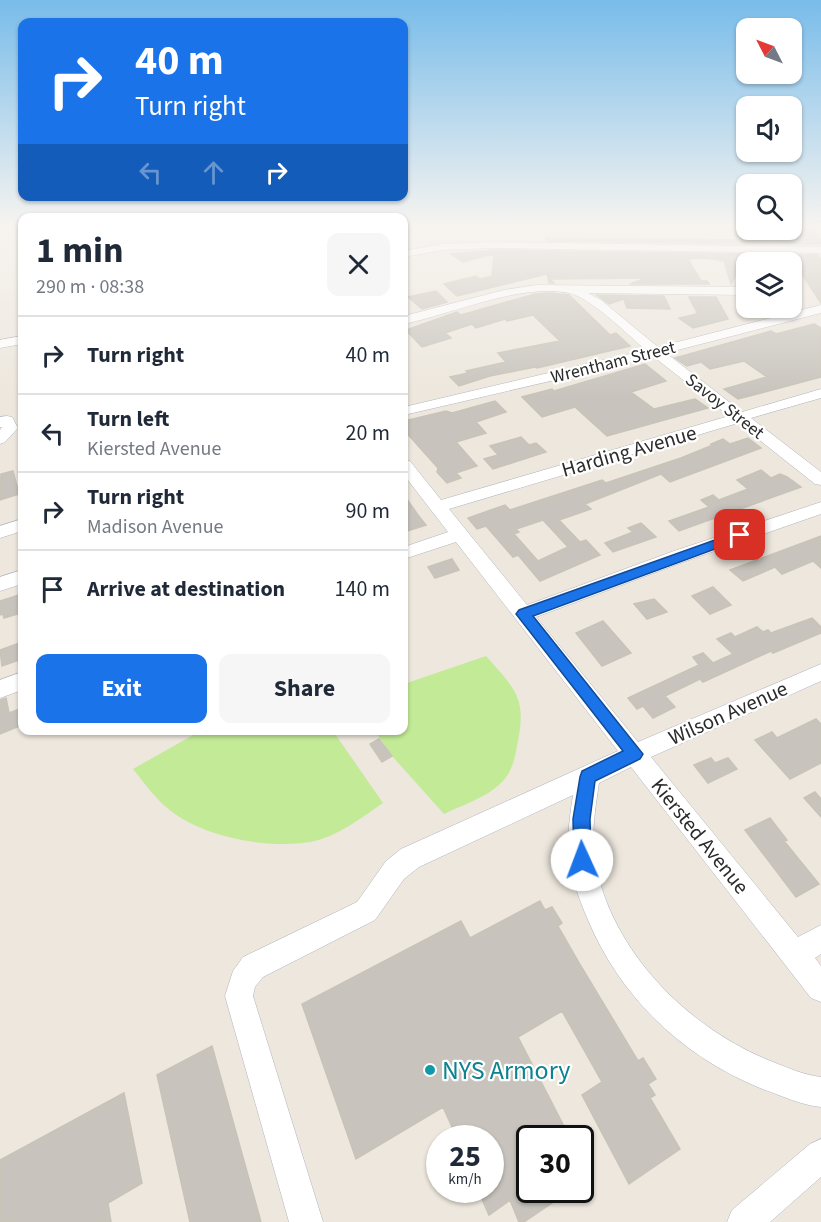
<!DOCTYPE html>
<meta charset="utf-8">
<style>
body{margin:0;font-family:"Source Sans 3",sans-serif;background:#f6f6f7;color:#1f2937;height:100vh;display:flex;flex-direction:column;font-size:22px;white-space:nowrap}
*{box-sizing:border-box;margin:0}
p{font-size:20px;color:#747a83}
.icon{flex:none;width:33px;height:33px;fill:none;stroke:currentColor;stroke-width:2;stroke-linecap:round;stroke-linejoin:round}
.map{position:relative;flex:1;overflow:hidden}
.sheet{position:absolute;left:18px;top:213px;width:390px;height:522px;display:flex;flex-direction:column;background:#fff;border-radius:12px;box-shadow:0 2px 4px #0004}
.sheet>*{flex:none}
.guide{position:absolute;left:18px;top:18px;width:390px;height:183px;border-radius:12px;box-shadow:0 2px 4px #0004;background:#1a73e8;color:#fff;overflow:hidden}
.needle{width:39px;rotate:312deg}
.controls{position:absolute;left:736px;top:18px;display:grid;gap:12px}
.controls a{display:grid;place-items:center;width:66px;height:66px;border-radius:12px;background:#fff;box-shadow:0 2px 4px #0004;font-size:30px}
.speed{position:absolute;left:426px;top:1125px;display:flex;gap:12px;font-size:30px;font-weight:700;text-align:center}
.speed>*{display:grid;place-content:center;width:78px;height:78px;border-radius:50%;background:#fff;box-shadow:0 2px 4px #0004;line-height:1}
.speed small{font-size:15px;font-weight:400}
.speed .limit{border:3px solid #111;border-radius:9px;background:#fff;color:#111}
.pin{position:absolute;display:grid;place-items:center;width:51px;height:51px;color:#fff;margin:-26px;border-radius:12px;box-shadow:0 3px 9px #0006}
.me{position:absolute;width:66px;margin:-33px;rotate:358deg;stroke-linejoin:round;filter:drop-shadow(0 0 4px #0008)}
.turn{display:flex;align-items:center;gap:21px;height:126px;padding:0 18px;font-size:27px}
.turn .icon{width:78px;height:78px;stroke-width:2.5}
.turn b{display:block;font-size:42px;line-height:51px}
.lanes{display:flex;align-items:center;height:57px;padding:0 18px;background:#0003;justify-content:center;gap:30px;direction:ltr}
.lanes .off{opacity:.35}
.round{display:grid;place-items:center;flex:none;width:63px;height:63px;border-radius:12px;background:#f6f6f7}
.headline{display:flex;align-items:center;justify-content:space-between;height:102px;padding:0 18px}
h1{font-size:36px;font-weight:700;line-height:45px}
.cta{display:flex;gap:12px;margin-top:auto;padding:12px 18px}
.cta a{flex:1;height:69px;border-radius:12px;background:#1a73e8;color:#fff;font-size:24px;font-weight:700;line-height:69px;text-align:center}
.cta a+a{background:#f6f6f7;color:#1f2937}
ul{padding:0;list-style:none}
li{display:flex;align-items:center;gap:18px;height:78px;padding:0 18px;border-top:2px solid #e0e1e3}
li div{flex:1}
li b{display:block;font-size:22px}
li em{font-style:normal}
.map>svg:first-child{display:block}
</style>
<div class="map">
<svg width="821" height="1222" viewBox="0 0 821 1222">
<rect width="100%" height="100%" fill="#ede7dd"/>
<!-- pitch -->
<path fill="#c3ea96" d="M486,656C517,691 527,698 517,746C515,759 511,774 501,783C486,798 462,805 444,814L392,756L375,731L404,730V684Z
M202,730L333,731L383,803C361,818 337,837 310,842C266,849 200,837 166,807C153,796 143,781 133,769Z"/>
<!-- building -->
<path fill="#c8c4bd" stroke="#c8c3b7" stroke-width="1.5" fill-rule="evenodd" d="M811,229L821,240V244L547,241L546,238L743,240L799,238L789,232Z
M493,250L818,255L821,260V303L794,262L746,261L747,278L737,273L731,284L724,261L705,258L688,259L701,281H707L709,284H630L646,278L550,279L554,283H549L547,274L457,296L444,284L476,276L480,279L492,276L494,254L463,262L451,254Z
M436,291L447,302L422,309L408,297Z
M550,293L569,295L610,335L616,333L630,346L537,368L535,367L490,376L459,386L450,377L468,373L466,371L506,362L498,353L560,341L533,315L507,321L505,319L476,328L472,324L445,333L451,338L422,347L406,330L457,312L461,315L535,294Z
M597,295L664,296L670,309L627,308L624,299L609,304Z
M689,297H716L728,319L693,328L679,318L697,314L696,311L702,310L695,309Z
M814,324L821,328V377L738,399L724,389L767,377L744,361L710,369L701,362L687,366L675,358L771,331L776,334Z
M645,364L666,381L631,392L654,409L695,399L708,408L607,436L575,407L542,417L522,397L552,389L554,391Z
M495,401L506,412L476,422L486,433L456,442L477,466L456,473L461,478L447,483L437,472L438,468L404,430V421L446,411L452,413Z
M521,437L529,445L536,443L546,452L493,469L484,459L498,455L490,446Z
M748,438L761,448L670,482L661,474L585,504L591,509L559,520L580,542L586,540L600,555L540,581L518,555L513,557L486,526L477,529L468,518L505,505L510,510L602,480L606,483L681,458L713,445L711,444L723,439L730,444ZM543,520L568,547L538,561L514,534L519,532L516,529Z
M761,470L771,478L780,474L787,477L801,487L679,531L669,521L709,507L701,500L713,495L719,500L748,489L737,480Z
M13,471L19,494L0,500L1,474Z
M404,495L418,515L426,525L404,532Z
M641,523L656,537L613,552L605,543L633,532L628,528Z
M821,536V568L813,561L782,574L775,567L743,581L730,570Z
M452,559L459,570L435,578L428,567Z
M713,587L731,605L710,614L692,596Z
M22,594L21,613L4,618L3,614L0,615V601Z
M654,599L667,612L647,619L634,604Z
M812,618L821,627V633L773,653L771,651L703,682L700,679L665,696L675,707L653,718L643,706L637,709L628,698L699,665L693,657L703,653L713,663L733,654L717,639L731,633L735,637L757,627L763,632L768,630L771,633Z
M603,621L631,653L602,666L576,633Z
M22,642V659L2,666L0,650Z
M6,698L9,713L22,708V725L0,734V700Z
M816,719L821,724V763L790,779L755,740L772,732L777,738Z
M379,739L392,756L382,762L370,744Z
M711,758L715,763L728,758L737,769L708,783L694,765Z
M815,792L821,799V817L804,798Z
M770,818L787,840L784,841L819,884L796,897L745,830Z
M540,901L545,910L552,907L562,923L558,926L578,961L638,1061L643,1058L656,1079L648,1084L655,1095L650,1098L680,1149L629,1184L582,1095L602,1082L562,1011L518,1037L570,1138H530V1190H571L524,1222H519L510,1200L489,1215L478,1190H490V1138H457L443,1107L356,1159L302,1004L461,921L470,938Z
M212,1046L261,1222H190L157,1075Z
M124,1093L142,1183L108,1203L111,1222H0V1160Z"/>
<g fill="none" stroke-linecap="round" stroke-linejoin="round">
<defs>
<path id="minor" d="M812,225H821V230Z
M493,242L821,247V253L493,248L442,250L404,257V251L442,244Z
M536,285L747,287V295L588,293L601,300L658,347L821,305V313L666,353L742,412L821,389V398L751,418L821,472V485L815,484L738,423L449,509L527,605L674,551L821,502V514L686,561L536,617L638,742L821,664V681L651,757L798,937L821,925V954L815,958L821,966V1002L811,998L631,767L599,783C595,809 591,835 595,861C611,952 689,1029 773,1062C788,1068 804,1075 821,1077V1107C800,1105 780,1095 760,1088C682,1056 621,998 588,920C579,899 571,877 569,854C567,835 570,815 573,795L419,867L404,879L375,920L263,977L255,987L253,996L323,1222H289L225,996L233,971L243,957L357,902L386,861L401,849L618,751L456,542L404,559V547L448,532L404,475V460L410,461L441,500L729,416L654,357L404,415V407L646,350C629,336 590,297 569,293C521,283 451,314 404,324V316L504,290Z
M22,336V344L0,348V340Z
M7,416L12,417L18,428L5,442L0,444V430L2,427H0V417Z
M22,519V531L0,538V526Z
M22,570V584L0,591V577Z
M22,672V690L0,698V680Z
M821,1139V1177L770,1222H727L732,1210L810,1144Z"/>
</defs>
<!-- minor casing -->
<use href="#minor" stroke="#b1b3be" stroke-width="1"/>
<!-- minor -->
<use href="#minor" fill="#fff" fill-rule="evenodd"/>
</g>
<!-- sky -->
<linearGradient id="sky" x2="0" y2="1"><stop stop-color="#78bcea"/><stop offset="0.57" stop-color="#f7f4f0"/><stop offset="1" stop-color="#f7f4f0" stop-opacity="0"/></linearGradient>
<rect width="821" height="396" fill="url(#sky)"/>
<!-- route -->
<path fill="#1a73e8" stroke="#114b97" stroke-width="1.5" d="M740,531L745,532L747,535L745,538L533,616L643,754L640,759L595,781L590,819L591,860L589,867L582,869L576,867L574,860L573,819L580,777L582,771L623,751L516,614L519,610Z"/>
<!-- markers -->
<circle fill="#0f9aa8" stroke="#fff" stroke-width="2" cx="430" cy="1070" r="6"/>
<g text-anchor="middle" stroke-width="4.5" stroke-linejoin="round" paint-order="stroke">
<!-- far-street labels -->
<g font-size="18" fill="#2b2b2b" stroke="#fff">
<text transform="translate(613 362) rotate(-14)" y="6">Wrentham Street</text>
<text transform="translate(725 406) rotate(38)" y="6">Savoy Street</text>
</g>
<!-- street labels -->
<g font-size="21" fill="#2b2b2b" stroke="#fff">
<text transform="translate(629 451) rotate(-16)" y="7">Harding Avenue</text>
<text transform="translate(728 713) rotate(-24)" y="7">Wilson Avenue</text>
<text transform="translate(700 836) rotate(51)" y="7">Kiersted Avenue</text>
</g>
<!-- near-culture labels -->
<g font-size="26" fill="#0d838f" stroke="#fff" text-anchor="start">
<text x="442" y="1079">NYS Armory</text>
</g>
</g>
</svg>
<div class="controls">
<a><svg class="needle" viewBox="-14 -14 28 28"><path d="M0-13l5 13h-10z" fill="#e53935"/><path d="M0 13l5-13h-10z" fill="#747a83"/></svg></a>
<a><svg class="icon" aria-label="sound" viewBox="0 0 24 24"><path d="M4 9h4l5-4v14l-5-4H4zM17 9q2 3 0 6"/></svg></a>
<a><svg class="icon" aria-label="search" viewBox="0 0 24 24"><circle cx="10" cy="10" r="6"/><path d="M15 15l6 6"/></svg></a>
<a><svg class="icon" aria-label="layers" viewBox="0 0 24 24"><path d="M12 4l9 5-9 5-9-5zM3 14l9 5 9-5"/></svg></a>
</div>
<div class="speed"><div>25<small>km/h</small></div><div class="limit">30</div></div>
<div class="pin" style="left:740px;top:535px;background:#d93025"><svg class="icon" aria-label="arrive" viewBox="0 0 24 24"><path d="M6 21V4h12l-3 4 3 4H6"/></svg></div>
<svg class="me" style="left:582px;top:860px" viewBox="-20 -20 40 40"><circle r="19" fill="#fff"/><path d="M0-13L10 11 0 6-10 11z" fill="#1a73e8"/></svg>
<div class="guide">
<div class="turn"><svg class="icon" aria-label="right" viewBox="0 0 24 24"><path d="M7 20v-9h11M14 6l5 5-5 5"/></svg><div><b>40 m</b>Turn right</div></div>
<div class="lanes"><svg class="icon off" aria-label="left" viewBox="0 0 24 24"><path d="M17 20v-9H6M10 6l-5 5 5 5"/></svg><svg class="icon off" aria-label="ahead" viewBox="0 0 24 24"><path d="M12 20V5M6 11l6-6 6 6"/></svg><svg class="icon" aria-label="right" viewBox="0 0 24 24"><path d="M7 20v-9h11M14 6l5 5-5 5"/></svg></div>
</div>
<section class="sheet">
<div class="headline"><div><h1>1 min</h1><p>290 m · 08:38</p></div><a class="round"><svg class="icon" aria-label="close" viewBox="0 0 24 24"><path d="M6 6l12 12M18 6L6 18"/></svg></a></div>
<ul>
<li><svg class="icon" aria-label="right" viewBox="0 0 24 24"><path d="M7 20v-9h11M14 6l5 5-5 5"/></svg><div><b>Turn right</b></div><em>40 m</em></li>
<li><svg class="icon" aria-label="left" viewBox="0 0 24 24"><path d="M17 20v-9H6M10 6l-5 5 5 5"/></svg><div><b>Turn left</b><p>Kiersted Avenue</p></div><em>20 m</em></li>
<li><svg class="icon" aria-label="right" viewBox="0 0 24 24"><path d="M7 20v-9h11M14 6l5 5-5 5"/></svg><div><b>Turn right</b><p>Madison Avenue</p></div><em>90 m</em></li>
<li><svg class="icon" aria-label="arrive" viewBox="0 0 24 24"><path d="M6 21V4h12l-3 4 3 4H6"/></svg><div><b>Arrive at destination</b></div><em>140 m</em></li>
</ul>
<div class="cta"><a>Exit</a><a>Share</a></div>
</section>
</div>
